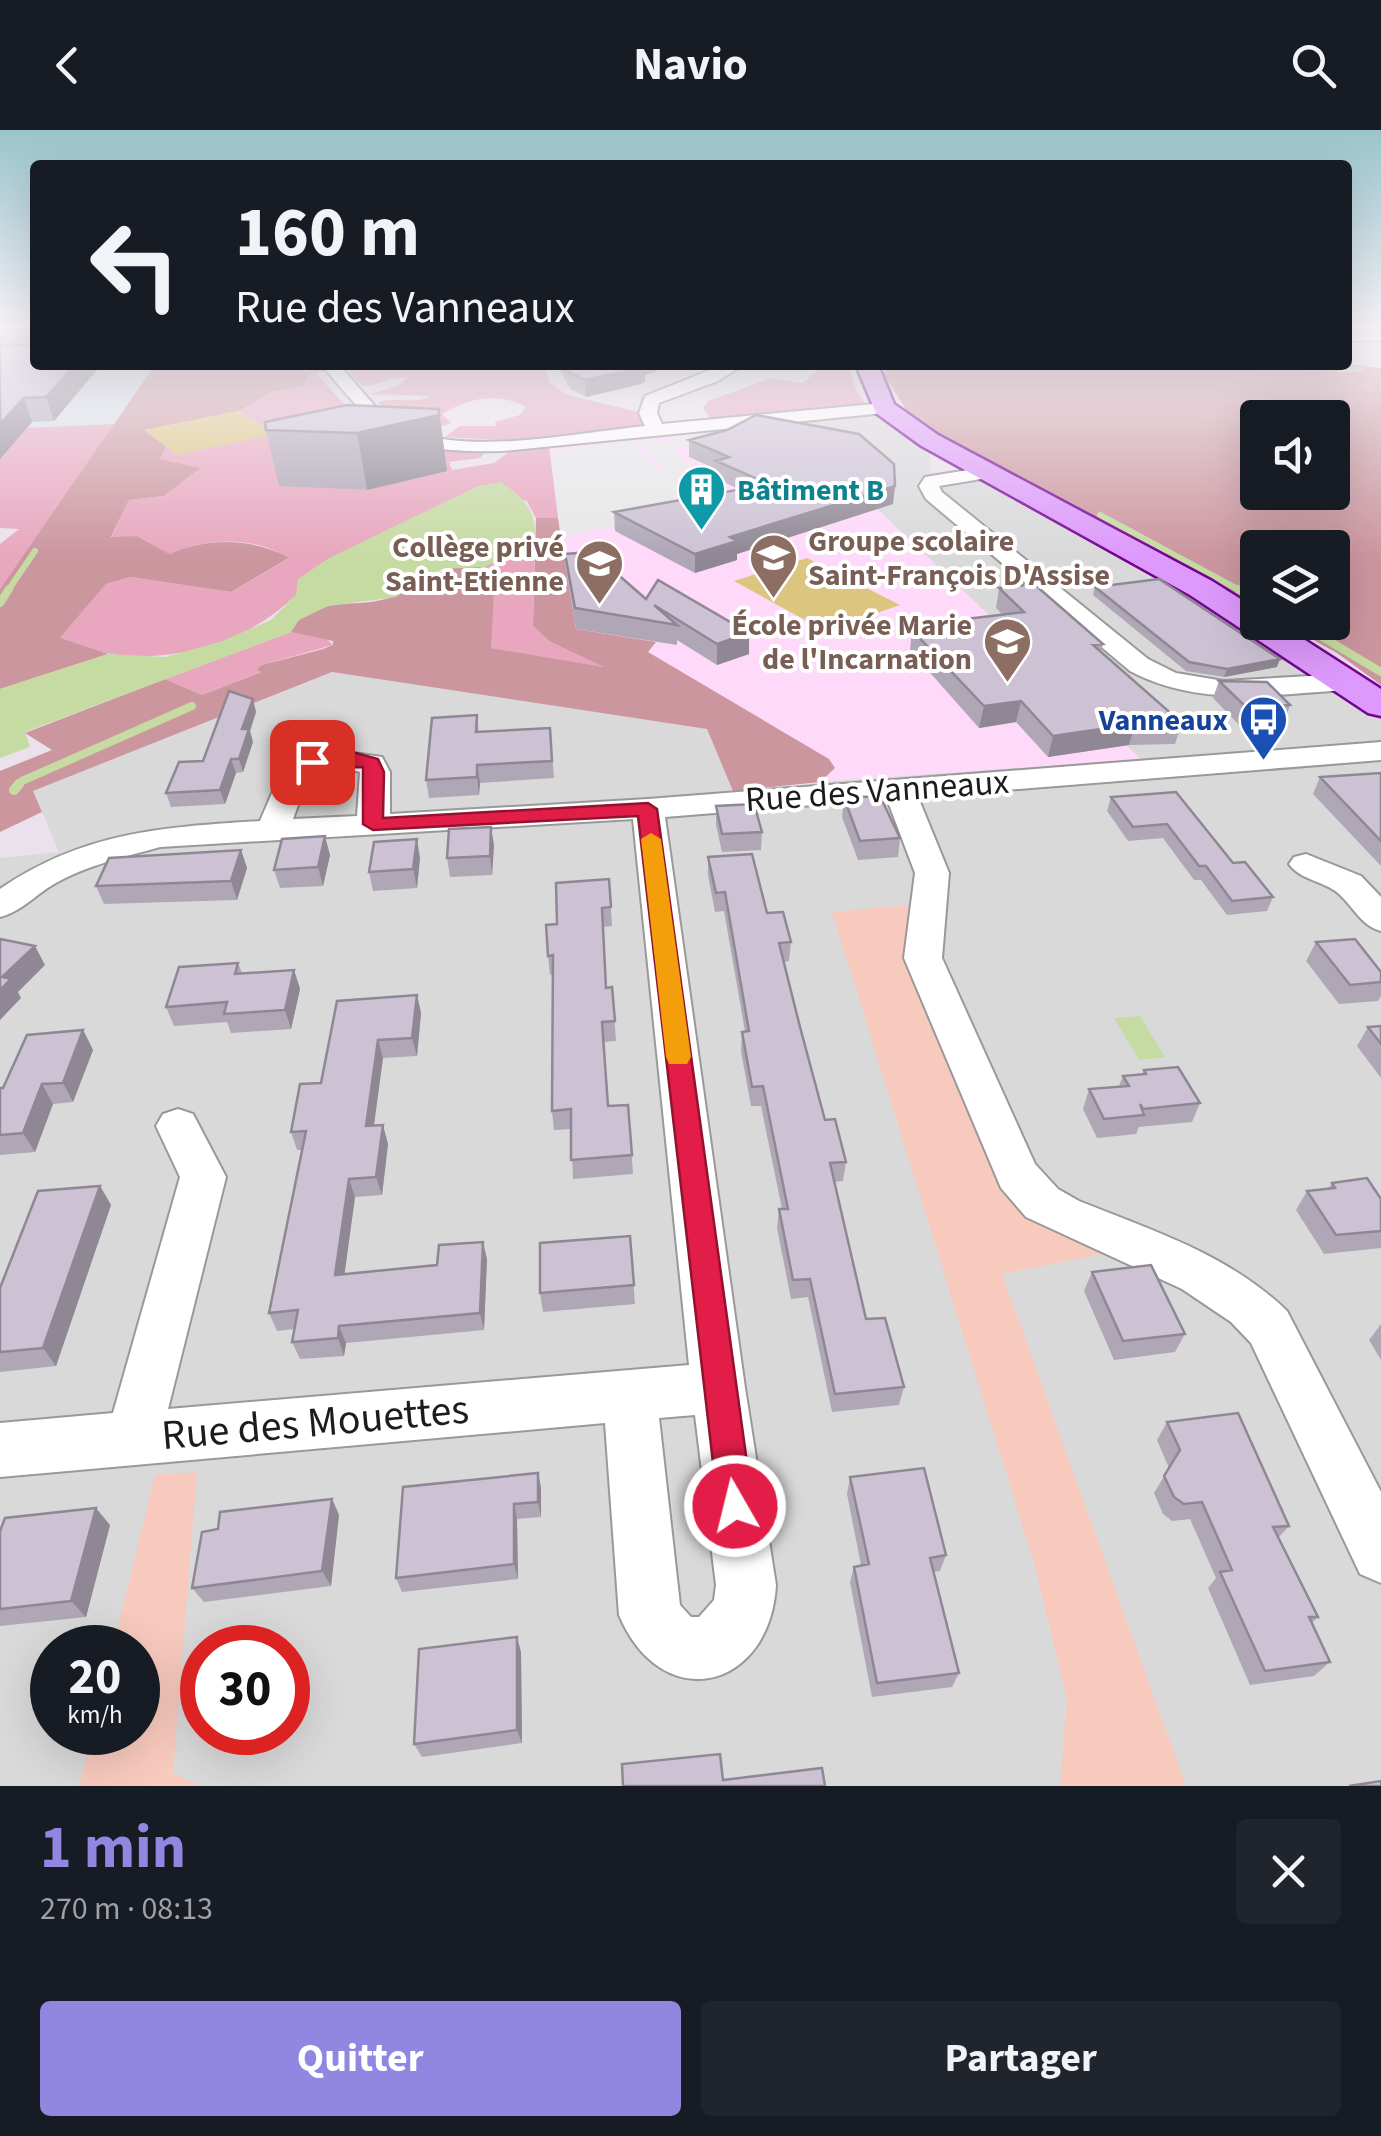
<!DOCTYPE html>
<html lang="fr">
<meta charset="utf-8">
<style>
body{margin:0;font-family:"Source Sans 3",sans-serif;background:#20242c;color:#f1f3f6;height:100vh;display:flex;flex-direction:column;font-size:38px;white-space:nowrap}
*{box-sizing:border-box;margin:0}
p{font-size:32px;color:#9ea1a6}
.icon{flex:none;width:55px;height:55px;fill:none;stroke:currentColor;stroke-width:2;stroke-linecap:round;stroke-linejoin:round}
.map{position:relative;height:1656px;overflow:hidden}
.side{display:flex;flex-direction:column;background:#171b24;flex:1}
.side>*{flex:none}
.guide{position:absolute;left:30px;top:30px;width:1322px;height:210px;border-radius:10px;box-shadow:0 10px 40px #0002;background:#171b24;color:#f1f3f6;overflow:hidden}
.fabs{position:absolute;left:1240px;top:270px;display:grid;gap:20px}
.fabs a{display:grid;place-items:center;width:110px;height:110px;border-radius:10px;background:#171b24;box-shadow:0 10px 40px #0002;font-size:50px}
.speed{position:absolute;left:30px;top:1495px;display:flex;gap:20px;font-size:50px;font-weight:700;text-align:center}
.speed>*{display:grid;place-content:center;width:130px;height:130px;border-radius:50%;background:#171b24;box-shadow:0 10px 40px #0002;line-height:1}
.speed small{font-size:25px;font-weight:400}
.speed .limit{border:15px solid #d22;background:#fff;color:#111}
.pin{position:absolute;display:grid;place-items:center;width:85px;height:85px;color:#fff;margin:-42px;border-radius:20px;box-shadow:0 5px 15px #0006}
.me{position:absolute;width:110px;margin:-55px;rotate:352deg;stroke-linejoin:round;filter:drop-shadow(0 0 8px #0008)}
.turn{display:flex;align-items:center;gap:35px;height:210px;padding:0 40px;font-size:45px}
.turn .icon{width:130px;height:130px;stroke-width:2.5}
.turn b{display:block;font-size:70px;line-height:85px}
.round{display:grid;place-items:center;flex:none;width:105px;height:105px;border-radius:10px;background:#20242c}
.overview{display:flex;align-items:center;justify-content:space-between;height:170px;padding:0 40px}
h1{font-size:60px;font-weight:700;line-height:75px;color:#9187e0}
.action{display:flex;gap:20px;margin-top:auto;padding:20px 40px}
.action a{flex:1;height:115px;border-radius:10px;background:#9187e0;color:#fff;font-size:40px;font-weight:700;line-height:115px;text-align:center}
.action a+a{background:#20242c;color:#f1f3f6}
header{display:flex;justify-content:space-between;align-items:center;height:130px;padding:0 40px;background:#171b24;font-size:45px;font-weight:700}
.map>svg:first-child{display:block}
</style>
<header><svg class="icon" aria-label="back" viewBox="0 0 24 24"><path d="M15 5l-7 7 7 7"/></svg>Navio<svg class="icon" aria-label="search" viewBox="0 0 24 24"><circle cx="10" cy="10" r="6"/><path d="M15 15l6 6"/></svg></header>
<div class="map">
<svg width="1381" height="1656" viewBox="0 0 1381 1656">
<rect width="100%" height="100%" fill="#ebe1ed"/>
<!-- residential -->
<path fill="#d9d9da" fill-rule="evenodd" d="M884,278L929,310L932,351L986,343L1381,575V1656H0V728L59,722L33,661L332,542L708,599L738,671L820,652L1140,629L785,291ZM52,1518H138V1602H52ZM202,1518H288V1602H202Z"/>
<!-- industrial -->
<path fill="#d3e0e6" d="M0,194L35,235H155L116,294L0,299Z"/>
<!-- education -->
<path fill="#ffd9fa" d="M784,291L1141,629L820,652L835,638L647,522L655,513L576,499L549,316Z"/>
<!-- grass -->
<path fill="#e8a7be" d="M344,235H545L549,252L567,265L639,282L644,296L502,310L445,307L460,296H496L495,292L520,285L526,277C496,261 469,268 442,284L451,293C415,306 403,298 378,272C395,266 415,275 430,266L370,264L398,256L409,247C391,246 380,255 362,256Z
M823,235H849L856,260L866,274L711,291L703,278L708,271L771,248L803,253Z
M316,243L345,275L311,285L334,322L329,357L367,360L437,316L488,320L480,328L449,332L452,340L494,333L513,319L549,316L558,388H536L526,370L296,465C248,512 177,533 111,524C94,522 76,514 59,509L106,454L130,447L231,462L288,429C257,405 205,408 170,424L137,406L111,408L129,370L164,366L199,338L159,329L166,316L177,325L273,303L239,281L273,262L303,256L310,244Z
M116,294L0,459V414L19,399L0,398V299Z
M535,409L533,496L549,511L609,538L490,518L495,443L485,437Z
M291,502L327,509L333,515L262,535L263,541L202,565L165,549Z"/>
<!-- forest -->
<path fill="#cc969f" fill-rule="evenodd" d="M1348,234L1381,238V555L1337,523L1283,493L1332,492V418H1258L1257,478L912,289L883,243L889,237L906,235ZM1258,288H1332V362H1258Z
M155,235H325V241L310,244L303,256L272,262L239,281L145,300L166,316L160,329L200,338L164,366L129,370L111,407L137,406L170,424C207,407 254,408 289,428L231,462L130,447L106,454L60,508L108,524L0,559V459Z
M536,388H558L576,499L656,512L648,522L829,629L835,638L820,652L733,661L707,599L332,542L33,661L42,682L0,702V641L52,620L25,603L165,549L202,565L261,542L257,539L262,535L323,519L333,515V511L291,502V497C327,464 349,479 386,469C426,458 452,420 495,443L491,518L604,537L549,511L533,496Z"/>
<!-- park -->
<path fill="#f8cabd" d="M918,774L1018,1071L1107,1123L1002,1144L1186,1656H1060L1067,1569L1034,1433L832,782Z
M197,1342L173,1643L200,1656H79L92,1603L138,1602V1518L113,1517L155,1345Z"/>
<!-- pitch -->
<path fill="#dcc57f" d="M239,281L275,304L177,325L144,300Z
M807,428L900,475L825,501L734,451Z"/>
<!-- parking -->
<path fill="#e8e8e8" d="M748,235H823L802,253L771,248L708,271L703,278L711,289L673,292L667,283L666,276L676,266L714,253Z
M740,296L716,311L673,317L689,337L706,345L729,367L650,389L561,407L550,321L632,311L657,339L662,338L640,310L675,312L671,307L705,303L710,306L720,302V298Z"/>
<!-- water -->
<path fill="#c6dba2" d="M501,352C525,369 536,379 535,409L485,437L442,439L396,467L328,476L299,490L291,502L25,602L30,617L0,628V559L108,524L165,527L220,512L271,490L296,465L298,449L329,428L478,356Z
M1140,886L1165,927L1139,930L1114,888Z"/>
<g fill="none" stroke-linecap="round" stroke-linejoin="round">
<!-- stream-far3 -->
<path stroke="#c6dba2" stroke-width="4" d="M1340,241L1361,239"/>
<!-- stream-far2 -->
<path stroke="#c6dba2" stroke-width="6" d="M1100,385L1243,462
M7,462L35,421"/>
<!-- stream-far1 -->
<path stroke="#c6dba2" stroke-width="8" d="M1238,459L1258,470
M0,473L9,459
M1297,492L1381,542
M17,657L22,651L192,576"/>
<!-- stream -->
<path stroke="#c6dba2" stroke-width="10" d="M14,660L19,654"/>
<defs>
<path id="minor" d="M1381,202V210L1348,211V203Z
M322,235H339C358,255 375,281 399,295C457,329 580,302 645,296L639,283L645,266L723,235H743L718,251L659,273L657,283L662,294L884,273L893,278L884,283L503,321C406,323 382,310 322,235Z
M986,337L996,343L993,347L939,356L942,362L1148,529L1176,543L1224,551L1345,544L1359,552L1345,560C1270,565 1198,577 1130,541L926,369L919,356L925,347Z
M1381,612V630L918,667L949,743L942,828L1035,1034L1058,1059L1079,1071C1153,1101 1228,1124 1287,1181L1381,1362V1453L1360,1444L1251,1213L1231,1192L1182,1159L1026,1087L1001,1058L904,828L915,743L887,669L665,687L745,1258L776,1455C770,1560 662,1587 619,1485L605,1293L0,1347V1293L113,1283L180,1047L156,996L163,984L178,979L193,984L226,1047L168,1279L689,1235L633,689L160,717C125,727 87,735 54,754C35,765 21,782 0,787V759C83,702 163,697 260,691L285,633L333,620L382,627L390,642V684L648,669ZM342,638L360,642L357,686L293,689L309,645ZM695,1285L716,1455L714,1470L699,1487H691L680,1475L659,1288Z
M1306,724L1361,746L1381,767V801C1360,795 1354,777 1338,763C1324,751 1300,750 1289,734L1294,727Z"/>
<path id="major" d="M856,235H878L894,274L938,305L1212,451L1258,480V492H1277L1381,559V586L1368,583L1190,465L920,315L876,283Z"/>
</defs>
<!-- minor casing -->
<use href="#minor" stroke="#999" stroke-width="4"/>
<!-- major casing -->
<use href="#major" stroke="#750292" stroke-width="5"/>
<!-- minor -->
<use href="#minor" fill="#fff" fill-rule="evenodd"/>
<!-- major -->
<use href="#major" fill="#dd99fb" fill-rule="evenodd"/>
</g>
<!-- wall -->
<path fill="#afa7b6" d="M0,194H35V235H101L54,291L32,292L0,329Z
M558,235H656V241L645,245V251L641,254L586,267L570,259Z
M347,275L447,341L367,360L279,356L266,300Z
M689,310L893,374L737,424V430L695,443L615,401L614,382L740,360L716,348V339L689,327Z
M565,424L646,469L749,524L717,535L677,510V515L576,499L567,443Z
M1095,457L1277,537L1224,547L1186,541L1093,465Z
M999,458L1103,514L1101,522L1182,593L1175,614L1129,615L1048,627L1016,592L979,598L910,520L912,500L1003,485L996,478Z
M1219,551L1290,575L1284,593L1240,596L1213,568Z
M256,582L250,601L253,612L243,642L236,643L225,674L171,677L166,663Z
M477,585L479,602L550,598L554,648L480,653L479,665L429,668L426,650Z
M1381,643V736L1313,664L1320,647Z
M1176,662L1233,733L1273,767L1267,781L1227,785L1201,750H1194L1163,708L1128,711L1107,681L1111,667Z
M844,668L900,708L898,727L858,730L842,687Z
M716,676L762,702L761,720L722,722L716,695Z
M494,715L492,745L450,747L447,728Z
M241,720L247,738L237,770L104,774L96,756Z
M330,725L323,756L280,758L274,740Z
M708,727L767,783L791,812L789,831L784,832L825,990L846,1032L843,1051L834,1052L866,1189L904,1257L899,1275L832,1282L808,1167L791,1169L777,1098L779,1079H782L761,976H751L741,921L742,902L745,901L724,781L715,782L708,745Z
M420,728L417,758L373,761L369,742Z
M609,749L612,796L603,797L606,858L612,857L616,911L604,912L608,976L628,975L633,1044L573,1049L571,999L554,1000L552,981L553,844L550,845L548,826L557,794Z
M1316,812L1381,842V866L1378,871L1339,874L1306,831Z
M238,833L242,843L294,840L300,859L291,899L231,903L227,892L174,896L166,877Z
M417,865L421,883L417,926L383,928L374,996L388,1014L382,1065L355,1067L344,1144L487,1129L484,1200L346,1213L344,1226L300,1229L292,1212L294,1199L277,1201L269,1183L302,1020H297L291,1002L321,953Z
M1381,896V948L1357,916L1368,897Z
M83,900L93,920L73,972L53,974L35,1022L0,1025V958H3Z
M1144,940L1200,973L1192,992L1139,997L1136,1004L1097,1008L1083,979L1089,959L1119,956L1123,946L1142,944Z
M1332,1053L1381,1069V1118L1324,1124L1296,1080L1307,1061L1328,1059Z
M100,1056L111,1075L56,1236L0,1242V1158Z
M630,1106L635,1174L543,1182L540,1163Z
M1092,1142L1185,1204L1175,1222L1114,1230L1084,1161Z
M1381,1194V1230L1369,1210Z
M1167,1292L1289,1396L1278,1408L1318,1487L1312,1493L1330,1532L1314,1546L1250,1555L1208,1458L1216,1448L1190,1389L1172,1391L1163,1384L1154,1363L1169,1338L1157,1310Z
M538,1343L541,1358V1387L517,1389L518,1449L402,1462L396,1448Z
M850,1347L946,1425L940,1441L934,1442L959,1543L952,1557L872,1567L850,1452L854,1437L861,1435L847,1364Z
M332,1369L339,1385L331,1456L204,1472L192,1458L218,1399Z
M110,1395L86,1487L0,1496V1401Z
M521,1522L522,1613L422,1627L414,1614Z"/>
<!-- shaded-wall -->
<path fill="#8f8894" d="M75,235H101L54,291L46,267Z
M642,235H656V241L645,245V251L641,254L586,267L585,250Z
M24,268L32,292L0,329V294Z
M439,279L447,341L367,360L357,303Z
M895,356L893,374L737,424V430L695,443V424L730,407Z
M749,503V524L717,535V514Z
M1280,529L1277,537L1224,547L1227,539Z
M253,569L256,582L250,601L253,612L243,642L239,629L242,599Z
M1021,571L1016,592L979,598L984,576Z
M1135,594L1129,615L1048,627L1053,606Z
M231,629L236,643L225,674L220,660Z
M477,635L480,653L479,665L477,647Z
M491,697L494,715L492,745L490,726Z
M325,706L330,725L323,756L318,737Z
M417,709L420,728L417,758L413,739Z
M241,720L247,738L237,770L231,751Z
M35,816L45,835L18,862L21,868L0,890V860L2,847Z
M294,840L300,859L291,899L285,880Z
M417,865L421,883L417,926L412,908Z
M83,900L93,920L73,972L63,953Z
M378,910L383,928L371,1015L366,996Z
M42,954L53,974L35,1022L23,1003Z
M383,995L388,1014L382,1065L376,1047Z
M349,1049L355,1067L342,1163L335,1145Z
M100,1056L111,1075L56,1236L43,1218Z
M483,1112L487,1129L484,1200L480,1183Z
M339,1196L346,1213L344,1226L338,1208Z
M538,1343L541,1358V1387L538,1372Z
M332,1369L339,1385L331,1456L322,1441Z
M514,1374L517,1389L518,1449L514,1434Z
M96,1378L110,1395L86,1487L71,1471Z
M517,1507L521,1522L522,1613L517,1600Z"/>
<!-- building -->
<path fill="#ccc2d4" stroke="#8f8894" stroke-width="2.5" d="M0,194H35V235H75L46,267L24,268L0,294V216L28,215L30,199L0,200Z
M565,235H644L641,238L585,250L568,242Z
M347,275L439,279V285L357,303L266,300L265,292Z
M756,285L859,304L894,334L895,356L730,407L737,411L695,424L614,382L769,354L716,331L729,327L689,310L727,300Z
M592,422L646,469L658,450L749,503L717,514L654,475L677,495L575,478L565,424Z
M1159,449L1280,529L1227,539L1189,532L1095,457Z
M1034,454L1103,514L1093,515L1182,593L1135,594L1053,606L1021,571L984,576L912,500L933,493L1024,482L999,458Z
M1219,551L1267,552L1290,575L1247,578Z
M229,561L253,569L242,599H249L239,629H231L220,660L166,663L179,632L203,631Z
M477,585L476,602L550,598L552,631L477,635V647L426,650L432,588Z
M1381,643V711L1320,647Z
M1176,662L1233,733L1245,732L1273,767L1232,771L1206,736H1199L1167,694L1133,697L1111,667Z
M880,666L900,708L860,711L844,668Z
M754,674L762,702L722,704L716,676Z
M491,697L490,726L447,728L449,699Z
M325,706L318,737L274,740L282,709Z
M417,709L413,739L369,742L374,712Z
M241,720L231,751L96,756L109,728Z
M752,724L767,783L783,782L791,812L779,813L800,897L825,990L835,989L846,1032L830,1033L866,1189L885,1188L904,1257L835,1264L810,1149L793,1150L779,1079H788L763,956L752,957L742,902L749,901L725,762L716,763L708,727Z
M609,749L611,777L602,778L606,858L612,857L615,891L602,892L608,976L628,975L632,1025L571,1030V979L552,981L553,825L548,826L546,795L557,794L556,753Z
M0,809L35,816L2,847L11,849L0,860Z
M1355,809L1381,842V852L1350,855L1316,812Z
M238,833L235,844L294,840L285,880L224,884L227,872L166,877L179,837Z
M417,865L412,908L378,910L366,996L383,995L376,1047L349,1049L335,1145L437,1135L439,1115L483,1112L480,1183L339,1196L338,1208L292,1212L298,1180L269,1183L306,1001L291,1002L300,954L321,953L337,871Z
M1381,896V914L1368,897Z
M83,900L63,953L42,954L23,1003L0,1005V958H3L27,905Z
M1178,937L1200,973L1143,979L1140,974L1144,985L1104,989L1089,959L1129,956L1123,946L1146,944L1144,940Z
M1367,1048L1381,1069V1101L1336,1105L1307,1061L1335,1058L1332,1053Z
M100,1056L43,1218L0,1222V1158L38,1061Z
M630,1106L634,1155L540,1163V1113Z
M1151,1135L1185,1204L1123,1211L1092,1142Z
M1238,1283L1289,1396L1273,1397L1318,1487H1309L1330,1532L1265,1541L1220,1442L1232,1440L1202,1372L1184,1374L1174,1367L1164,1346L1180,1320L1167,1292Z
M924,1338L946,1425L930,1428L959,1543L877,1553L854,1437L869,1434L850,1347Z
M538,1343V1372L514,1374V1434L396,1448L403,1357Z
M332,1369L322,1441L192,1458L202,1402L218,1399L220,1382Z
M96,1378L71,1471L0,1479V1401L5,1388Z
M517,1507V1600L414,1614L419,1519Z
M720,1624L723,1650L822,1638L825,1656H623L622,1634Z
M1381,1651V1656H1349Z"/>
<!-- sky -->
<linearGradient id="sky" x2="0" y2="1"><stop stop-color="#9ac4cc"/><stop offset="0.46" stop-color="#f6f2f7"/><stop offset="1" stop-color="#f6f2f7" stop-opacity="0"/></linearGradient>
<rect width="1381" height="426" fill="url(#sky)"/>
<!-- route -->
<path fill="#e11d48" stroke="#92132f" stroke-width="2.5" d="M356,623L378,629L384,642L383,688L648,673L657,679L753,1376L748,1389L735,1394L723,1389L718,1376L638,686L373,700L363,694V637L312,638L303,632L312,626Z"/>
<!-- slow -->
<path fill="#f59e0b" d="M651,703L661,709L691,927L687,934H669L666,927L641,709Z"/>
<!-- icons -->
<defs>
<symbol id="building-pin" viewBox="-11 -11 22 30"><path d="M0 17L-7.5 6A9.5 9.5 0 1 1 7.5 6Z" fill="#0f9aa8" stroke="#fff"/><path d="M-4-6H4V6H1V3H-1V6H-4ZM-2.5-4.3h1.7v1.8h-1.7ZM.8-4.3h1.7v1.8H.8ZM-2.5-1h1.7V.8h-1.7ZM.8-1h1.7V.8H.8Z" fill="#fff"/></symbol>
<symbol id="school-pin" viewBox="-11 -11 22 30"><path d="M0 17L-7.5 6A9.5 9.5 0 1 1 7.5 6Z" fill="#8d6e63" stroke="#fff"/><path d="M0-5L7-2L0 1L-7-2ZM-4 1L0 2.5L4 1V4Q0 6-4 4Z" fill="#fff"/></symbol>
<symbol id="bus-pin" viewBox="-11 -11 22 30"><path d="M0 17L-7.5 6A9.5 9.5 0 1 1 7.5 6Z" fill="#1a4fb4" stroke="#fff"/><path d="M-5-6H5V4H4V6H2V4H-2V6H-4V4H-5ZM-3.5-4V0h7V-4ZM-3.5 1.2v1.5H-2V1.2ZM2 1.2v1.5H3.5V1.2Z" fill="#fff"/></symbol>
</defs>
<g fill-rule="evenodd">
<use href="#building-pin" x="674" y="332" width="55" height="75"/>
<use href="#school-pin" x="746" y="400" width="55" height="75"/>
<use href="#school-pin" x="572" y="406" width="55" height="75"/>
<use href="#school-pin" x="980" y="484" width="55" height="75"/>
<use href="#bus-pin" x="1236" y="562" width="55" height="75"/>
</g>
<g text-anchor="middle" stroke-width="8" stroke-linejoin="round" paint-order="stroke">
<!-- far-culture labels -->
<g font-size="30" font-weight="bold" fill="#0d838f" stroke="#fff" text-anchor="start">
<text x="737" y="370">Bâtiment B</text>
</g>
<!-- far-education labels -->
<g font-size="30" font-weight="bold" fill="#785e54" stroke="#fff" text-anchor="end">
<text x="808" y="421" text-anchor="start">Groupe scolaire<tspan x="808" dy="34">Saint-François D'Assise</tspan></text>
<text x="564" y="427">Collège privé<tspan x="564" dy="34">Saint-Etienne</tspan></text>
<text x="972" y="505">École privée Marie<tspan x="972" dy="34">de l'Incarnation</tspan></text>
</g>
<!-- far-transit labels -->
<g font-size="30" font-weight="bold" fill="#164399" stroke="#fff" text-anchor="end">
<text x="1228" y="600">Vanneaux</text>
</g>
<!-- street labels -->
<g font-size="35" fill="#1c1c1c" stroke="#fff">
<text transform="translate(877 660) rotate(-4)" y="12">Rue des Vanneaux</text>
</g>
<!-- near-street labels -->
<g font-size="42" fill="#1c1c1c" stroke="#fff">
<text transform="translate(315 1291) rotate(-5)" y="15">Rue des Mouettes</text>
</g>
</g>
</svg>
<div class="fabs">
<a><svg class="icon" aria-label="sound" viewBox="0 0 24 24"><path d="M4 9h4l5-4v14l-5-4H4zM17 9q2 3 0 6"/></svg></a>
<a><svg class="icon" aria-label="layers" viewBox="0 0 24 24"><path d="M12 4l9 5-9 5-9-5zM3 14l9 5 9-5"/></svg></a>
</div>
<div class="speed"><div>20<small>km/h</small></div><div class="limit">30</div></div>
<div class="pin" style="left:312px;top:632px;background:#d93025"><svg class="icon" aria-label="arrive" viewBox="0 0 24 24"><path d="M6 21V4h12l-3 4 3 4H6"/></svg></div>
<svg class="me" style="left:735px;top:1376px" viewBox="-20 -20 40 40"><circle r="17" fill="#e11d48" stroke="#fff" stroke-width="3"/><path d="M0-11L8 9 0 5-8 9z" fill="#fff"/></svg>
<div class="guide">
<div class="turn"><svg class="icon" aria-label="left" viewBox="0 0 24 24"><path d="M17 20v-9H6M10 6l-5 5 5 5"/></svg><div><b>160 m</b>Rue des Vanneaux</div></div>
</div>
</div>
<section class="side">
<div class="overview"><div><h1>1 min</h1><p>270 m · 08:13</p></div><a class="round"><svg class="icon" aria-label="close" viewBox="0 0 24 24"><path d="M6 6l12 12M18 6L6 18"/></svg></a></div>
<div class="action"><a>Quitter</a><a>Partager</a></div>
</section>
